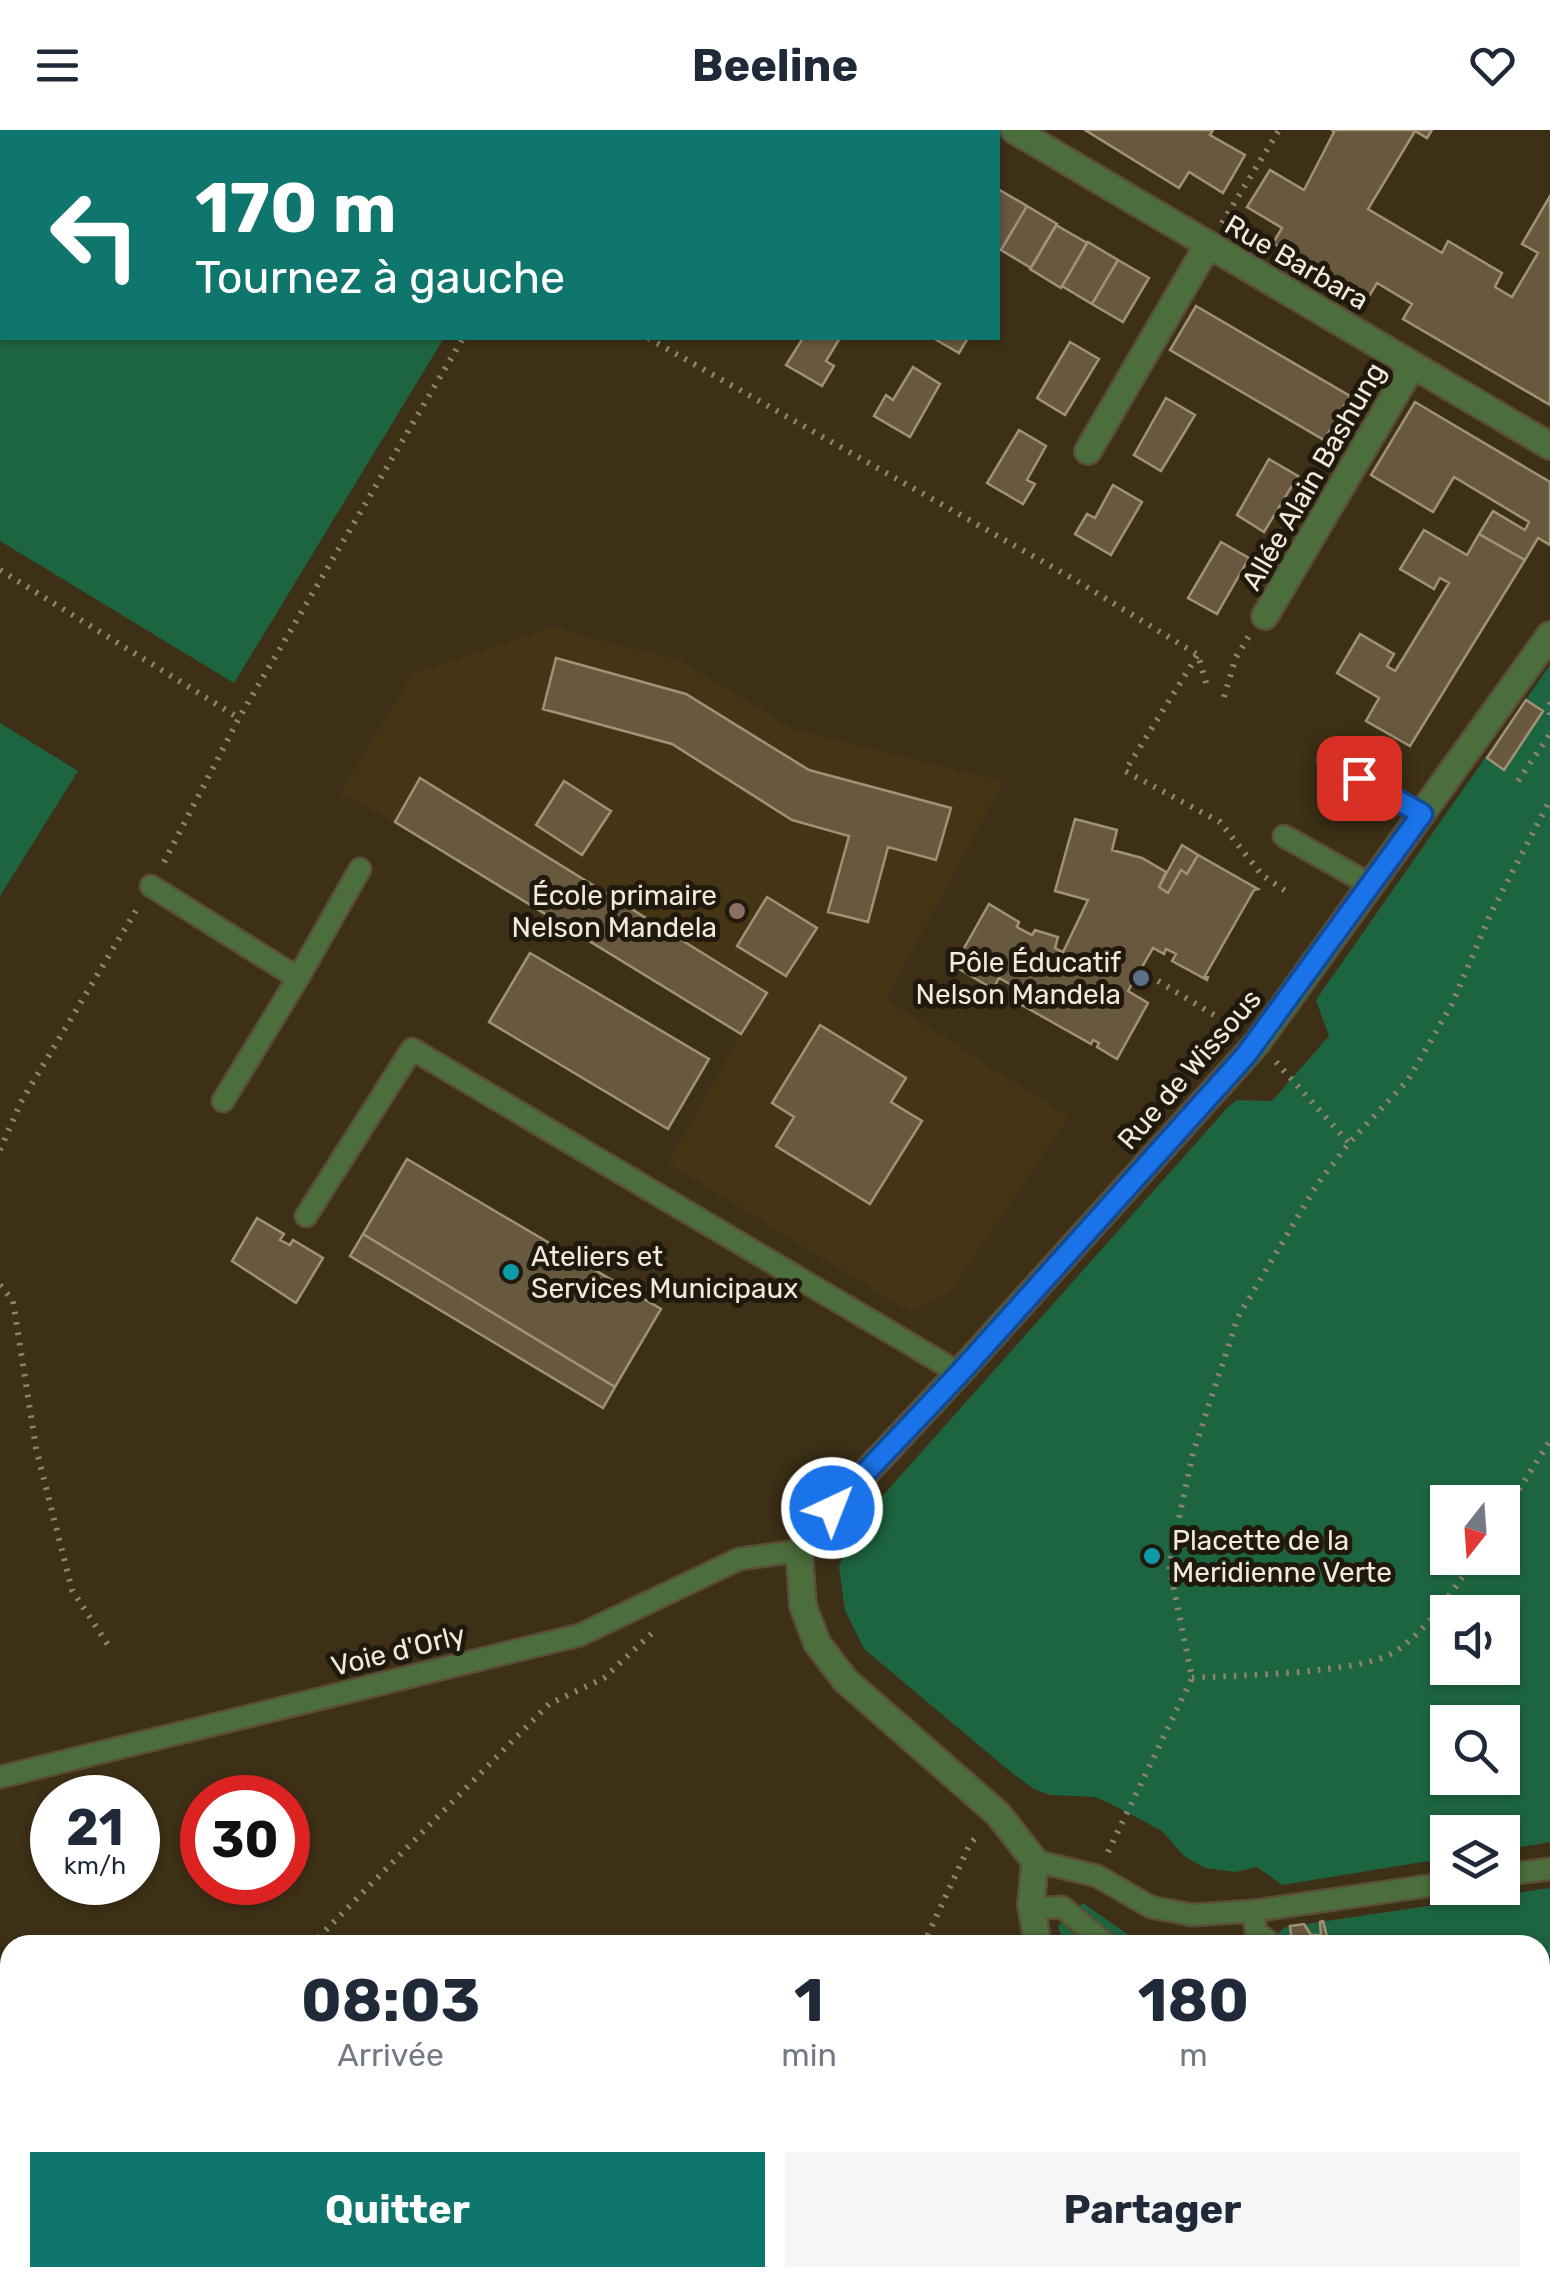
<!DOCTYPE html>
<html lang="fr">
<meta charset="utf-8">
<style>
body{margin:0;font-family:Rubik,sans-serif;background:#f6f6f7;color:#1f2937;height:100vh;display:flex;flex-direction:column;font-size:38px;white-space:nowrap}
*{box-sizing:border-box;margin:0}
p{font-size:32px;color:#747a83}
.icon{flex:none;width:55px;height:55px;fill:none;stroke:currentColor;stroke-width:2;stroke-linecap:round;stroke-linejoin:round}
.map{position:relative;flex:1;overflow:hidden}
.side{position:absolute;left:0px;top:1805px;width:1550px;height:352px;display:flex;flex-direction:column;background:#fff;border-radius:30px 30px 0 0;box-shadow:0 2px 8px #0004}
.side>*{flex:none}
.banner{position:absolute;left:0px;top:0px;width:1000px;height:210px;box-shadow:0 2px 8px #0004;background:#0f766e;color:#fff;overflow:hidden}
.needle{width:65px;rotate:197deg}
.controls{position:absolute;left:1430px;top:1355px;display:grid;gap:20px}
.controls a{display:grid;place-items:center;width:90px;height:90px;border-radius:0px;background:#fff;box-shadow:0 2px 8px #0004;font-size:50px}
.speed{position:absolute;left:30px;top:1645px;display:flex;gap:20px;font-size:50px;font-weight:700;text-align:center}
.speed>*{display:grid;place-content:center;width:130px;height:130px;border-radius:50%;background:#fff;box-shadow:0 2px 8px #0004;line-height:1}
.speed small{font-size:25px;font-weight:400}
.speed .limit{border:15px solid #d22;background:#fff;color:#111}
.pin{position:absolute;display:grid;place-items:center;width:85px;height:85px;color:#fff;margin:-42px;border-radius:20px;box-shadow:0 5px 15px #0006}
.me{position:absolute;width:110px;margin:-55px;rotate:43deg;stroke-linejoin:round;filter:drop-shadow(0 0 8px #0008)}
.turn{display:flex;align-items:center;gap:35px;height:210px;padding:0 30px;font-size:45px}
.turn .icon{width:130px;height:130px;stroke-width:2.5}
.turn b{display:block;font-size:70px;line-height:85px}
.eta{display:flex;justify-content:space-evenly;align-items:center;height:170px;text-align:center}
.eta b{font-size:60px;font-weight:700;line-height:70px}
.cta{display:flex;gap:20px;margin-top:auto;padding:20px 30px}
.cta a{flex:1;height:115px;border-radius:0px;background:#0f766e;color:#fff;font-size:40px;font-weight:700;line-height:115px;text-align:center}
.cta a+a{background:#f6f6f7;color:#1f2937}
header{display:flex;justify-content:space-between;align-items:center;height:130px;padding:0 30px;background:#fff;font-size:45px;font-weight:700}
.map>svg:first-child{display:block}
</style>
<header><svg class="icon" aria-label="menu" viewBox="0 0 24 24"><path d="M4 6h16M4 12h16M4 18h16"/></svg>Beeline<svg class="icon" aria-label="heart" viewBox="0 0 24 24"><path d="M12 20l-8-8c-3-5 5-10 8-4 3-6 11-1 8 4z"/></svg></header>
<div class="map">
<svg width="1550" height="2157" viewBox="0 0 1550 2157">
<rect width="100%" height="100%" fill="#3d3017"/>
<!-- built -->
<path fill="#463514" d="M551,497L679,530L794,600L1004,651L886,870L1069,987L950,1162L910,1182L668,1033L741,904L395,692L340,663L413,543Z"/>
<!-- green -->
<path fill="#1d6541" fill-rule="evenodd" d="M0,0L503,2H2V208H444L234,553L0,411Z
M1550,535V1712L1503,1720L1502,1702H1448L1447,1728L1282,1755L1257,1737L1235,1742L1205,1738L1184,1726L1162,1701L1117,1677L1095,1667L1050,1665L1034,1659L1012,1643L864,1519L845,1480L839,1437L855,1397L1228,977L1237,970L1272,971L1329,906L1316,870ZM1448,1372H1502V1428H1448ZM1448,1482H1502V1538H1448ZM1448,1592H1502V1648H1448Z
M0,593L78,641L0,766Z
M1550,1758V2157H1297L1285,2148H1540V1815H1260L1286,1797Z
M1083,1773L1143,1815H1064L1058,1796Z"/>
<!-- building -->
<path fill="#67583e" stroke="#a19276" stroke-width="2.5" d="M1085,0H1213L1210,5L1245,25L1223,63L1189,42L1179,58Z
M1332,0H1432L1427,8L1415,1L1368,79L1442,123L1448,111L1502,143L1495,157L1512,167L1538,123L1522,114L1550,66V275L1403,189L1412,174L1377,153L1368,168L1273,113L1282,98L1247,77L1270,40L1304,60L1334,2Z
M998,59L1027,76L1001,120L998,118Z
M1027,76L1057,94L1031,138L1001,120Z
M1056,95L1087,113L1061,158L1030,139Z
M1088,112L1118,130L1092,174L1062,156Z
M1118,130L1149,148L1123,192L1092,174Z
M1196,176L1350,266L1324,310L1170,220Z
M803,208H840L826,231L834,236L822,256L786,235Z
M933,208H968L959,223Z
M1070,212L1099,229L1065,285L1037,268Z
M913,237L940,254L910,307L874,286L886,265L893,270Z
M1166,268L1195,285L1161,341L1134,325Z
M1415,272L1550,352V415L1538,408L1525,430L1479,404L1493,381L1525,400L1529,392L1454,347L1433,382L1371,345Z
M1019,300L1046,316L1027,350L1035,354L1023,374L987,353Z
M1269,329L1298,346L1264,402L1237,385Z
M1113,355L1142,372L1111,425L1075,404L1087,384L1095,388Z
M1424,400L1467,425L1479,404L1525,430L1410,616L1366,591L1379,568L1337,543L1360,504L1394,524L1387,536L1395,541L1402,530L1449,453L1440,448L1434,459L1400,439Z
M1221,412L1249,428L1217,484L1188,468Z
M556,528L686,564L809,640L951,678L936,730L888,717L868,792L828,782L849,706L792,690L672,614L543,579Z
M1526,570L1543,581L1504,640L1487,628Z
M420,648L767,863L741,904L395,692Z
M564,651L611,681L582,725L536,695Z
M1075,689L1117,700L1112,720L1142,728L1166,742L1159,757L1168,763L1181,740L1187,744L1198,725L1258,759L1254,760L1205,846L1208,847L1207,850L1172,831L1176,824L1166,819L1164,824L1153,818L1128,861L1148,873L1117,929L1097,917L1099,913L1093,910L1091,914L1020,874L1026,863L999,848L993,859L954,836L989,774L1019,792L1017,797L1032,805L1035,800L1058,807L1055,818L1063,822L1088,770L1055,761Z
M1182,715L1198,725L1187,744L1181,740L1168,763L1159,757Z
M767,767L817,798L786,846L737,816Z
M530,823L709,929L668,999L489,892Z
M820,895L906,948L891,972L922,991L870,1074L776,1016L794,987L772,973Z
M407,1029L661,1179L615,1257L363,1104Z
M257,1088L284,1104L280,1110L290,1115L293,1110L323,1128L296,1173L232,1131Z
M363,1104L615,1257L603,1278L350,1126Z
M1323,1791L1327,1807L1320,1815L1292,1812L1290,1796L1304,1794L1311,1805H1321L1320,1792Z
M1215,2148H1277L1290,2157H1207Z"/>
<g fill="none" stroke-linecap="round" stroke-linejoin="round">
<defs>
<path id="lane" d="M1328,630L1421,684
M1284,706L1371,755
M151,756L298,848L223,971
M298,848L360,739
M306,1086L412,919L959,1243
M0,1647L580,1505L739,1429L799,1421
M1035,1731L1097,1746L1151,1777L1192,1785L1253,1781L1448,1753
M1502,1745L1550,1739
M1031,1779L1062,1777L1107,1815
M1253,1781L1256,1802L1273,1815
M1540,2023L1550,2030
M1540,2091L1550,2078
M1521,2148L1533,2157
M1490,2157L1497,2148"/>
<path id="street" d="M1014,0L1550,316
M736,2L737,0
M1088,321L1208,115
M1265,486L1412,236
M1038,1815L1031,1775L1035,1731L998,1684L845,1550L817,1513L803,1476L799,1421L832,1379L959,1243L1257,913L1550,505
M1146,2148L1149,2157"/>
</defs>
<!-- lane casing -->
<use href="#lane" stroke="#5a4e36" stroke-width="25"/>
<!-- street casing -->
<use href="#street" stroke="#5a4e36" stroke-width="30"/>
<!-- path -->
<path stroke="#8e836e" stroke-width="6" stroke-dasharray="2.5 8" stroke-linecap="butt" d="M576,2L577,0
M1222,93L1279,0
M648,208L1077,451L1198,525L1207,556
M0,440L239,588
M1197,526L1125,641L1220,692L1262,745L1290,764
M1224,567L1236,527L1249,506
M1550,572V585
M1518,651L1550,604
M164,732L239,588L463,208
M1140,840L1232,896
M1276,932L1349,1013
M0,1020L21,972L138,777
M0,1155L13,1171L36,1318L72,1460L108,1515
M1502,1386L1550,1311
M1192,1548C1238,1545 1362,1544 1396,1521C1431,1497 1452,1461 1476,1428
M1108,1722L1192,1548L1169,1435L1193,1323L1238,1187L1316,1056L1349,1013L1408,950L1452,874L1491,783L1550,670
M311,1815L549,1574L604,1548L652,1503
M923,1815L970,1714L978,1705
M0,2128L10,2118
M777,2157L781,2148"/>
<!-- lane -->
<use href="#lane" stroke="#4c6e3c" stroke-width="20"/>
<!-- street -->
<use href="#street" stroke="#4c6e3c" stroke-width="25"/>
</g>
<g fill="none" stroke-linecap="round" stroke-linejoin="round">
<defs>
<path id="route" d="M832,1378L959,1244L1246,925L1422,684L1359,648"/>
</defs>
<!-- route casing -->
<use href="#route" stroke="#114b97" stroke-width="25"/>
<!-- route -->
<use href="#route" stroke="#1a73e8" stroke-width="18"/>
</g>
<!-- markers -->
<circle fill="#8d6e63" stroke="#1f190e" stroke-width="4" cx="737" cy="781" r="10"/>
<circle fill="#5c6f8a" stroke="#1f190e" stroke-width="4" cx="1141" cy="848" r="10"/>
<g fill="#0f9aa8" stroke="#1f190e" stroke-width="4">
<circle cx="511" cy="1142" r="10"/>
<circle cx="1152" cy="1426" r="10"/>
</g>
<g text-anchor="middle" stroke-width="10" stroke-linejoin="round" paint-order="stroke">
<!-- street labels -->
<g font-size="28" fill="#f2eada" stroke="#1f190e">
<text transform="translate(1297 132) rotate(30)" y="10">Rue Barbara</text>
<text transform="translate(1313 346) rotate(-60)" y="10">Allée Alain Bashung</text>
<text transform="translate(1189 939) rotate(-49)" y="10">Rue de Wissous</text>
<text transform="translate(398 1520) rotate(-14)" y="10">Voie d'Orly</text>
</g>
<!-- poi labels -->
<g font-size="28" fill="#f2eada" stroke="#1f190e" text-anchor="end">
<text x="717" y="775">École primaire<tspan x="717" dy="32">Nelson Mandela</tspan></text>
<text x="1121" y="842">Pôle Éducatif<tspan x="1121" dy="32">Nelson Mandela</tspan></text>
<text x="531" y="1136" text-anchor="start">Ateliers et<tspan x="531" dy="32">Services Municipaux</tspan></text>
<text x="1172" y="1420" text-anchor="start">Placette de la<tspan x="1172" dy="32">Meridienne Verte</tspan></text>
</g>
</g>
</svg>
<div class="controls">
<a><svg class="needle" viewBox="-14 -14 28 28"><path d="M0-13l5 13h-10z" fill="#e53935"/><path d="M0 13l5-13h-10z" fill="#747a83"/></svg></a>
<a><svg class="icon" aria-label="sound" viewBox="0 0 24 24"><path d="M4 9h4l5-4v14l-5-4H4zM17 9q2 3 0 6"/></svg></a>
<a><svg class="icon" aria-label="search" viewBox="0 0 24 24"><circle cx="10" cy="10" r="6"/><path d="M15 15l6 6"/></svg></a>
<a><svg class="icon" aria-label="layers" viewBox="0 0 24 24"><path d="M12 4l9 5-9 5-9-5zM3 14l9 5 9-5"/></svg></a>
</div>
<div class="speed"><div>21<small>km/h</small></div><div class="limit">30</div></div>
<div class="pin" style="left:1359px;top:648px;background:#d93025"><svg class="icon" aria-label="arrive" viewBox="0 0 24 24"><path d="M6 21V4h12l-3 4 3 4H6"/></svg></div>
<svg class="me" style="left:832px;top:1378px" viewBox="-20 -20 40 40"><circle r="17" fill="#1a73e8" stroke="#fff" stroke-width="3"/><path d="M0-11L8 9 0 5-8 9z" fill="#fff"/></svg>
<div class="banner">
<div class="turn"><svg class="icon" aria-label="left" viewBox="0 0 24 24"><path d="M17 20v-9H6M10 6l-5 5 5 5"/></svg><div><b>170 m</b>Tournez à gauche</div></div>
</div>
<section class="side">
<div class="eta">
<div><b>08:03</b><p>Arrivée</p></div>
<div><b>1</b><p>min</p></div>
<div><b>180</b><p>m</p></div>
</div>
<div class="cta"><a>Quitter</a><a>Partager</a></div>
</section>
</div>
